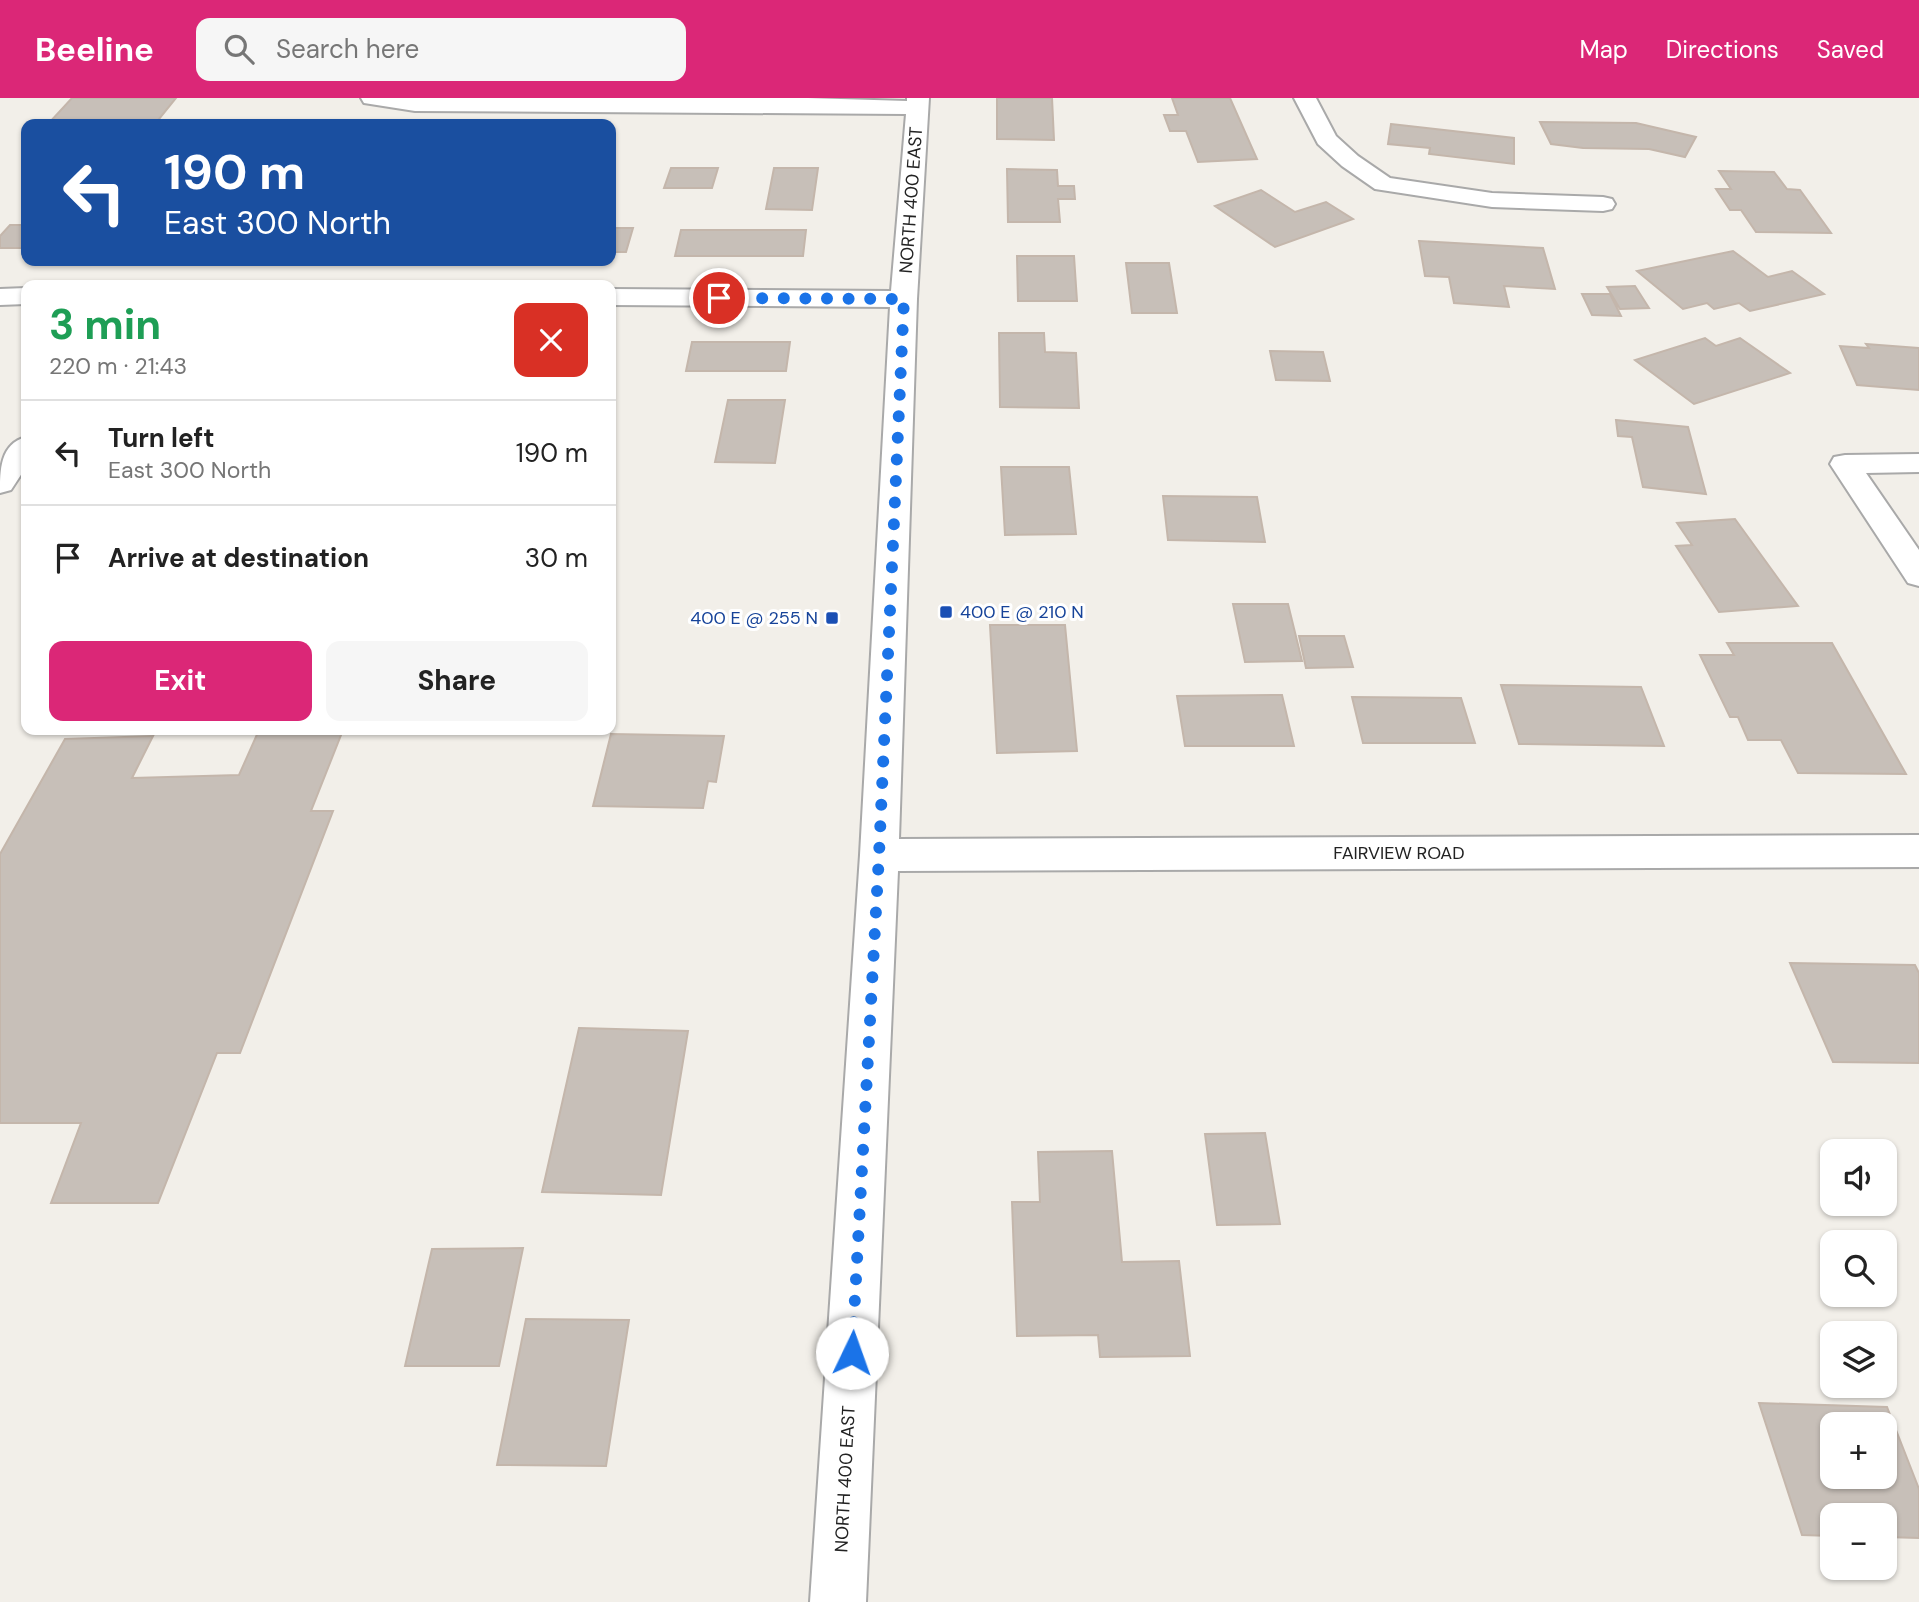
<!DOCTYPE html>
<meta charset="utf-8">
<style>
body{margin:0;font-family:"DM Sans",sans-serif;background:#f6f6f6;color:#222;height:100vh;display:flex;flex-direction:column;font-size:26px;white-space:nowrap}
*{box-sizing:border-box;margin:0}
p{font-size:23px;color:#767676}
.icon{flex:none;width:38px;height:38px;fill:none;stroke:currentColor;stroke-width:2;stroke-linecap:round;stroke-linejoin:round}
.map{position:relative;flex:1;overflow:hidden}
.drawer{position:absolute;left:21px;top:182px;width:595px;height:455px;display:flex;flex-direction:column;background:#fff;border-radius:14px;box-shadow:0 2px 5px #0004}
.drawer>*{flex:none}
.top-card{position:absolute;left:21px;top:21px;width:595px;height:147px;border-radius:14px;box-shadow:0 2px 5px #0004;background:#1a4fa0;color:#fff;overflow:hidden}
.tools{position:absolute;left:1820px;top:1041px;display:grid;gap:14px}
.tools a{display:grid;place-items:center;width:77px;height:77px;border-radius:14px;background:#fff;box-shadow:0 2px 5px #0004;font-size:35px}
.pin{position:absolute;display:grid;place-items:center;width:60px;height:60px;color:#fff;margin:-30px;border:4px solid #fff;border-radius:50%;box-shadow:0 2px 7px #0007}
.me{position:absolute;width:77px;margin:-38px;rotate:3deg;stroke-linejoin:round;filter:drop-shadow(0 0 5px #0008)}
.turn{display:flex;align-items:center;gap:24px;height:147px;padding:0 28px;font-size:32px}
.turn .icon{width:91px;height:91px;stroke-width:2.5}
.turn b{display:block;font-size:49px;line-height:60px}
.round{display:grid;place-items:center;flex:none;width:74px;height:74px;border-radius:14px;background:#f6f6f6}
.overview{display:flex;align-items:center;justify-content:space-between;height:119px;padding:0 28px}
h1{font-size:42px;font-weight:700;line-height:52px;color:#1e9e55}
.action{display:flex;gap:14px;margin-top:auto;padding:14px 28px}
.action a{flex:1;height:80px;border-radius:14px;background:#db2777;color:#fff;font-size:28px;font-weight:700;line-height:80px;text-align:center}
.action a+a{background:#f6f6f6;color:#222}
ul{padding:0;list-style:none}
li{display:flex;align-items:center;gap:21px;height:105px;padding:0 28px;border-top:2px solid #e0e0e0}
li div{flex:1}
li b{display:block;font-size:26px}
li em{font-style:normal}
header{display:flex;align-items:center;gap:42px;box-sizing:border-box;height:98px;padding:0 35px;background:#db2777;color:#fff}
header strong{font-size:33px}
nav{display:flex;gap:38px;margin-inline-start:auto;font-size:24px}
.search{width:490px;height:63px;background:#f6f6f6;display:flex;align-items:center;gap:18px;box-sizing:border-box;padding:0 24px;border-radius:14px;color:#767676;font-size:26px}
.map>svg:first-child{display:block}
</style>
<header>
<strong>Beeline</strong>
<div class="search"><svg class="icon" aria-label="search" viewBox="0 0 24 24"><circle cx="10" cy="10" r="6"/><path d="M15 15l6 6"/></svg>Search here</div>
<nav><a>Map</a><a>Directions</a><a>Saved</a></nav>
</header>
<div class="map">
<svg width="1919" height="1504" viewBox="0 0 1919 1504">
<rect width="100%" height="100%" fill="#f2efe9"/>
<!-- building -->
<path fill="#c7bfb8" stroke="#c4b6ab" stroke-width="2" fill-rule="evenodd" d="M72,0H176L155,26H48Z
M997,0H1052L1054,42L997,41Z
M1172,0H1230L1257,61L1198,64L1186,33H1170L1164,17H1178Z
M1540,24L1636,25L1696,39L1685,59L1649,51L1583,50L1551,46Z
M1391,26L1514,40V66L1429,56L1430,50L1388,46Z
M671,70H718L712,90H664Z
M774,70H818L812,112L766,111Z
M1007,71L1057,72L1058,88H1074L1075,101H1058L1060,124H1008Z
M1719,73L1774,74L1787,91L1800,92L1831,135L1756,134L1741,112H1730L1716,91H1731Z
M1261,92L1295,114L1326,104L1353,121L1275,149L1215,108Z
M10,127H26V150H0V138Z
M611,130H633L626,154H611Z
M681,132H806L803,158H675Z
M1419,143L1543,150L1555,191L1504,188L1509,209L1454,205L1449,179L1425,178Z
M1733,153L1768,179L1792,173L1824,196L1750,213L1739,205L1714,211L1707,205L1683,211L1637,173Z
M1017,158H1074L1077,203H1018Z
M1126,165H1169L1177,215H1132Z
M1635,188L1649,210L1620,211L1607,189Z
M1582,196H1610L1621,218L1592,217Z
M999,235H1044L1045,254L1076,255L1079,310L1000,309Z
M1705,240L1716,248L1740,240L1790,275L1694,306L1635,262Z
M692,244H790L786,273H686Z
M1866,246L1919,250V292L1857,287L1840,248L1869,250Z
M1270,253L1323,254L1330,283L1276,282Z
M728,302H785L775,365L715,364Z
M1616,322L1688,329L1706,396L1643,389L1632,339L1618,338Z
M1001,369H1069L1076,436L1005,437Z
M1163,398L1257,399L1265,444L1168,442Z
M1735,421L1798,508L1719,514L1676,448L1692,447L1677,425Z
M1233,506H1288L1302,563L1245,564Z
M990,527H1065L1077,653L997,655Z
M1299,538H1344L1353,569L1306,570Z
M1727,545H1832L1906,676L1798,675L1781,642H1748L1738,619H1730L1700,557H1734Z
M1501,587L1641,589L1664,648L1519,646Z
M1282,597L1294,648H1185L1177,598Z
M1352,599L1461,600L1475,645H1363Z
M259,632H343L311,713H333L240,955H217L158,1105H51L81,1025H0V756L65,641L153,638L132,680L239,677Z
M611,636L724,638L716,684L708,683L703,710L593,708Z
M1790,865L1915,867L1919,875V965L1833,964Z
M579,930L688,933L661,1097L542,1094Z
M1265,1035L1280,1126L1217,1127L1205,1036Z
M1112,1053L1122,1164L1179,1163L1190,1258L1100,1259L1098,1237L1017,1238L1012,1104H1040L1038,1054Z
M523,1150L499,1268H405L432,1151Z
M526,1221L629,1222L606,1368L497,1367Z
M1759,1305L1887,1309L1919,1391V1440L1885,1439V1418H1832V1438L1802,1437ZM1832,1326H1885V1379H1832Z"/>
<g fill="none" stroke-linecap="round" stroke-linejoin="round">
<defs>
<path id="minor" d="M361,0H808L907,3V0H929L917,201L899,741L1919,737V769L898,773L866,1504H810L860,757L890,209L611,207V191L891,193L906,16L415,13L364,5Z
M1294,0H1316L1336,38L1358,58L1390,80L1492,95L1603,99L1612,101L1615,106L1612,111L1603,113L1492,109L1375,91L1342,68L1318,46Z
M26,190V206L0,207V191Z
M26,339V369L11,392L0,395C0,372 0,346 26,339Z
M1919,356V374L1866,375L1919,452V488L1908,485L1830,366L1834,359L1845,357Z"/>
</defs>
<!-- minor casing -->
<use href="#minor" stroke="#a9a9a9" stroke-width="4"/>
<!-- minor -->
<use href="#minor" fill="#fff" fill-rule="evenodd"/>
</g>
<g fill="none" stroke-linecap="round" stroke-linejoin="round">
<!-- route -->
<path stroke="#1a73e8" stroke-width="12" stroke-dasharray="0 21.6" d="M719,200L904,201L879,757L852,1255"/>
</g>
<!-- markers -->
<g fill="#1a4fb4" stroke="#fff" stroke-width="2.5">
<rect x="939" y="507" width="14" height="14" rx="3.5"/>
<rect x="825" y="513" width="14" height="14" rx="3.5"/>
</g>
<g text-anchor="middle" stroke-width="6" stroke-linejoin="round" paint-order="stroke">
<!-- street labels -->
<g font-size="18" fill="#222" stroke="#fff">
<text transform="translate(911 102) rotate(-86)" y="6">NORTH 400 EAST</text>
<text x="1399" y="761">FAIRVIEW ROAD</text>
<text transform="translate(845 1381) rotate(-87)" y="6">NORTH 400 EAST</text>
</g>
<!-- transit labels -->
<g font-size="18" fill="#164399" stroke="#fff" text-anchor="start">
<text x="960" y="520">400 E @ 210 N</text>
<text x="818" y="526" text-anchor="end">400 E @ 255 N</text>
</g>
</g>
</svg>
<div class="tools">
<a><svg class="icon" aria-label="sound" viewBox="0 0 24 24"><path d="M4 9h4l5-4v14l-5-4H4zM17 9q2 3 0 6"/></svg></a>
<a><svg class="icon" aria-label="search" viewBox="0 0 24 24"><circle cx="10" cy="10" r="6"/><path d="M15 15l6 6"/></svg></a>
<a><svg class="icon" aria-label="layers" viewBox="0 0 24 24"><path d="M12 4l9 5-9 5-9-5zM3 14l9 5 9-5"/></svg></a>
<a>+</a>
<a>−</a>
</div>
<div class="pin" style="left:719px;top:200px;background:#d93025"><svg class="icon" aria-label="arrive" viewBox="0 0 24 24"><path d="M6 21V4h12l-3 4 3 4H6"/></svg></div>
<svg class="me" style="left:852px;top:1255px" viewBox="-20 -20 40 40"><circle r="19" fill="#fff"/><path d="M0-13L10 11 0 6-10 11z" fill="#1a73e8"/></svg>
<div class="top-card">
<div class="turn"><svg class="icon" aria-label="left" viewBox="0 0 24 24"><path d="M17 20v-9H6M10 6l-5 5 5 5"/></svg><div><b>190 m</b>East 300 North</div></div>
</div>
<section class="drawer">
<div class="overview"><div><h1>3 min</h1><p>220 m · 21:43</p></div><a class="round" style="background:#d93025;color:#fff"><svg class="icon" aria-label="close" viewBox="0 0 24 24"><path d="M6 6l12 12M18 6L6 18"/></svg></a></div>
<ul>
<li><svg class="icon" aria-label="left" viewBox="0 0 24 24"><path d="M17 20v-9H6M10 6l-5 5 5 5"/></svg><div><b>Turn left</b><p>East 300 North</p></div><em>190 m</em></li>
<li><svg class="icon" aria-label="arrive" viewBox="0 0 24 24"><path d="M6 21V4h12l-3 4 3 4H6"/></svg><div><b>Arrive at destination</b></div><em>30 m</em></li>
</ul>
<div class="action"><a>Exit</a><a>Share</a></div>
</section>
</div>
